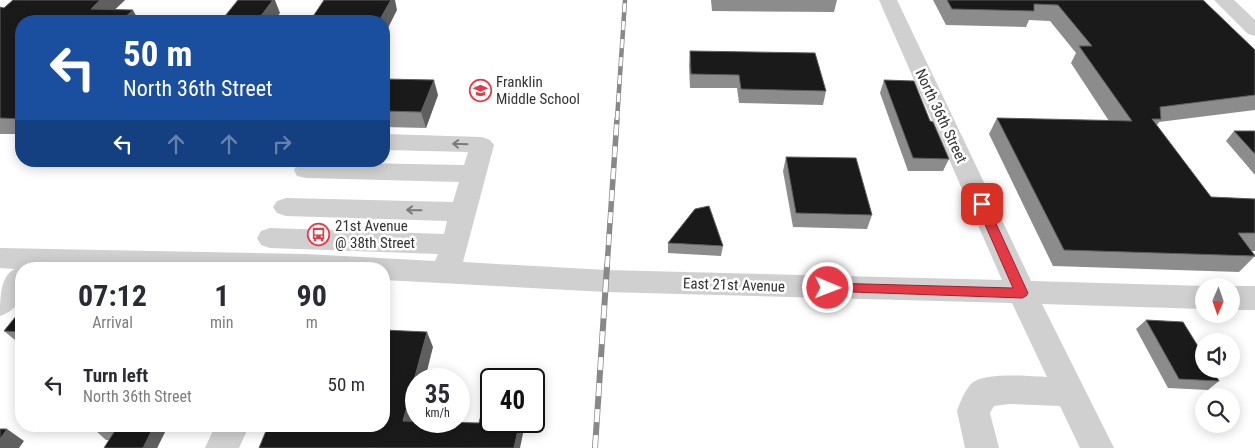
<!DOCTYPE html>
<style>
body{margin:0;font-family:"Roboto Condensed",sans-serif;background:#f2f2f3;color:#2b2b33;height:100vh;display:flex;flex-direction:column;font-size:19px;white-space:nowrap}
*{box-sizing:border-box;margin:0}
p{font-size:16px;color:#7c7c81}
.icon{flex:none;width:28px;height:28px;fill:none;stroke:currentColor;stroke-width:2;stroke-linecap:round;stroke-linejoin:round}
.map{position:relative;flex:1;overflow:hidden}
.side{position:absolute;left:15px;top:262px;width:375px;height:170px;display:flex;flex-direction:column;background:#fff;border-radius:20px;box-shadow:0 2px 12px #0003}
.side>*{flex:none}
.guide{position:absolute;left:15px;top:15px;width:375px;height:152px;border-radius:20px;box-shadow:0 2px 12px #0003;background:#1a4fa0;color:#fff;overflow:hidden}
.needle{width:32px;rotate:182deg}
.buttons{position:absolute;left:1195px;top:278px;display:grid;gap:10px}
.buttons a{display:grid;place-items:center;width:45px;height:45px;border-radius:50%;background:#fff;box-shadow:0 2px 12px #0003;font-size:25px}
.speed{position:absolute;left:405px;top:368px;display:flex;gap:10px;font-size:25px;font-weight:700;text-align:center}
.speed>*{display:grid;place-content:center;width:65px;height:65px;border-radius:50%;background:#fff;box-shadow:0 2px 12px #0003;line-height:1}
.speed small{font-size:12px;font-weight:400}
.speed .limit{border:2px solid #111;border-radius:8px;background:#fff;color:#111}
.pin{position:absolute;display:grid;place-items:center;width:42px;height:42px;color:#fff;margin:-21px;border-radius:10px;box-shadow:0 2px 8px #0006}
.me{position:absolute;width:55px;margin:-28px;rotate:91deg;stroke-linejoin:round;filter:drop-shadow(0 0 4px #0008)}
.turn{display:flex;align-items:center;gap:18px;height:105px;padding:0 25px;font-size:22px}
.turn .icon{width:65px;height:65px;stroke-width:2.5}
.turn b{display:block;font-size:35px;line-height:42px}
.lanes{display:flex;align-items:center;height:48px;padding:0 25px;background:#0003;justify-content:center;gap:25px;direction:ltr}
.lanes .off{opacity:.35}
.eta{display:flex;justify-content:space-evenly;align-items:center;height:85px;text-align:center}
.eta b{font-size:30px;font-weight:700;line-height:35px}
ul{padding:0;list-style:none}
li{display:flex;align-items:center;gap:15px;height:75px;padding:0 25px}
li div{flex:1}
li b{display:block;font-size:19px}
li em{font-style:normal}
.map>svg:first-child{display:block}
</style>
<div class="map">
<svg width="1255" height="448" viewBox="0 0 1255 448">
<rect width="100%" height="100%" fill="#fff"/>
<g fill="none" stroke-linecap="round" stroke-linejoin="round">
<!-- minor -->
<path fill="#d0d0d0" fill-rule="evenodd" d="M879,0H897L1031,281L1207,286H1204V309L1042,304L1114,448H1080L1060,406L1009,404L994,406L990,413L999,448H965L957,411C960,402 965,390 972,383C985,372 1030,376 1047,377L1012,303L606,292L384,280V269H21C21,291 25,307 0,316C0,300 0,275 15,269L0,268V248L306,254L435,261L438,254L270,248L261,245L257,238L261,231L270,228L444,234L447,221L286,216L277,213L273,207L277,201L286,198L453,202L459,182L306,178L297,176L294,170L297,164L306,162L464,165L468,152L384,150V134L482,137L490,140L494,145L463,262L606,270L1002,280Z
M1214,0H1234L1255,20V36L1248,34Z
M1231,286H1255V310H1231Z
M215,426H249L239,448H205Z"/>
<defs>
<path id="rail-far2" d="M617,120L625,0"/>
<path id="rail-far1" d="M607,267L617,119"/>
<path id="rail" d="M595,448L607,266"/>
</defs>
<!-- rail-far2 casing -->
<use href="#rail-far2" stroke="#888" stroke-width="4.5"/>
<!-- rail-far1 casing -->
<use href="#rail-far1" stroke="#888" stroke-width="5.5"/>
<!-- rail casing -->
<use href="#rail" stroke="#888" stroke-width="6"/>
<!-- rail-far2 -->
<use href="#rail-far2" stroke="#fff" stroke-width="3" stroke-dasharray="9" stroke-linecap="butt"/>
<!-- rail-far1 -->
<use href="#rail-far1" stroke="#fff" stroke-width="4" stroke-dasharray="11" stroke-linecap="butt"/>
<!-- rail -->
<use href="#rail" stroke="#fff" stroke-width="4.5" stroke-dasharray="13" stroke-linecap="butt"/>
</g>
<!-- wall -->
<path fill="#8c8c8c" d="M13,0H125L115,9L21,21V134H0V7L4,8Z
M711,0H837L834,12L712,11Z
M933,0H1203L1255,50V110L1159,122L1157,125L1211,197L1255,199V251H1252L1255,255V256L1239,272L1053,266L989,134L997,118L1109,121L1071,63L1076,53L1050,21L1029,20L1026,27L946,25Z
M690,51L826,91L823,105L739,103L737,88H690L689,65Z
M384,79L438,95L426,128L384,127Z
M884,80L949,159L943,171H908L880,93Z
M1234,131H1255V175L1226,141Z
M786,157L872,215L867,229L793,227L783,171Z
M668,243L723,246L721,256L668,253Z
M21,310V341L15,340L4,331Z
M1146,320L1219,381L1208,390L1168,388L1136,329Z
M168,426L157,448H104L109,440H106L96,431Z"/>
<!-- shaded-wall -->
<path fill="#5f5f5f" d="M100,0H125L103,21L91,9Z
M273,0H275L280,13L274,21H257Z
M391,0H395L397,10L384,36V21H379Z
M133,10L139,21H121Z
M434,80L438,95L426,128L421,112Z
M427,332L433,347L425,379H416V413L410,436L403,421Z
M520,421H523L524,429L520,448H514Z
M154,426H168L157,448H143Z
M7,429L24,441L19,448H0V439Z"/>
<!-- building -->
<path fill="#1a1a1a" stroke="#5f5f5f" d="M13,0H100L91,9L133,10L121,21H21V85L20,86H21V119L0,118V7L4,8Z
M238,0H273L257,21H221Z
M324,0H391L379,21H310Z
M947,0H1203L1255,50V95L1160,107L1161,119H1152L1211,197L1255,199V233H1238L1255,256L1064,250L997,118L1132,121L1079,46H1092L1058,5L1034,4V11L952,9Z
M690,51L815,53L826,91L741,89L739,75L691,74Z
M384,79L434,80L421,112L384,111Z
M884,80L914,81L930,121L933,122L949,159L913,158Z
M1234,131H1255V154Z
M786,157L856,158L872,215L796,213Z
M709,206L723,246L668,243L695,209Z
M21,310V332L4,331Z
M1146,320L1183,322L1204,356V369H1212L1219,381L1179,379Z
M384,330L427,332L403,421L479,423L482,411L491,412V421H520L514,448H259L268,426H384Z
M99,426H154L143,448H104L114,432L96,431Z
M0,429H7L0,439Z"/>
<!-- one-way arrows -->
<defs><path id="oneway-shaft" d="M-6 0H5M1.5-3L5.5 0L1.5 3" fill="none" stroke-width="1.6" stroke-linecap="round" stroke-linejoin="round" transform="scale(1.25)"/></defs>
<g stroke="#7a7a7a">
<use href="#oneway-shaft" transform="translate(460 144) rotate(-178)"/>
<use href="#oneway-shaft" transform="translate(414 210) rotate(-179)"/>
</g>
<!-- route -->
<path fill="#e63946" stroke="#96252e" d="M982,200L987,204L1028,293L1026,296L1022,298L824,291L822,288L824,284L828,283L1013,288L976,204Z"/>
<!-- icons -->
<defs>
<symbol id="school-ring" viewBox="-11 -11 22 22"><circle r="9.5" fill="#fff" stroke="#e63946" stroke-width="1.5"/><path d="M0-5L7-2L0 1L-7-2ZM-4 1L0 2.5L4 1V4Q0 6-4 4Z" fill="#e63946"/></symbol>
<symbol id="bus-ring" viewBox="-11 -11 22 22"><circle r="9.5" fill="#fff" stroke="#e63946" stroke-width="1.5"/><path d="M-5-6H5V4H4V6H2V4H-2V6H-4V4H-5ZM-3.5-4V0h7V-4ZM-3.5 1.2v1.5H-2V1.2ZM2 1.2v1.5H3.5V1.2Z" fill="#e63946"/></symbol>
</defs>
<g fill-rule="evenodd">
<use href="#school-ring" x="468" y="78" width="25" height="25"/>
<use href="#bus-ring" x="306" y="222" width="25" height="25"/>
</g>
<g text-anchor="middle" stroke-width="5" stroke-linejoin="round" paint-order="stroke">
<!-- poi labels -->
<g font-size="15" fill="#333" stroke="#fff" text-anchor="start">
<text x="496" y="87">Franklin<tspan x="496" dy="17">Middle School</tspan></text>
<text x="335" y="231">21st Avenue<tspan x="335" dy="17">@ 38th Street</tspan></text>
</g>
<!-- street labels -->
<g font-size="15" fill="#333" stroke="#fff">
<text transform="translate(941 116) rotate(65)" y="5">North 36th Street</text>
<text transform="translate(734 285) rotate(2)" y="5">East 21st Avenue</text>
</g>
</g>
</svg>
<div class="buttons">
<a><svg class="needle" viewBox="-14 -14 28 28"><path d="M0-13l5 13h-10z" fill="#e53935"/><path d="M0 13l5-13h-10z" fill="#7c7c81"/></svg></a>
<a><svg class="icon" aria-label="sound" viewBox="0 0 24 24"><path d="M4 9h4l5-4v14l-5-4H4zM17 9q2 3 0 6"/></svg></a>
<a><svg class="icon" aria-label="search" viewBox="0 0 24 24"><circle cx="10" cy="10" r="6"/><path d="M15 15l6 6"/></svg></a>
</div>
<div class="speed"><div>35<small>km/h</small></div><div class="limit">40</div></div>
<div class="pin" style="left:982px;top:204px;background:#d93025"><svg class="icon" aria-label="arrive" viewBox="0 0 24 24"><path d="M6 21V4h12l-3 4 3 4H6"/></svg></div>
<svg class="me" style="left:828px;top:288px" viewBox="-20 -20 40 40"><circle r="17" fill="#e63946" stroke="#fff" stroke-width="3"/><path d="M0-11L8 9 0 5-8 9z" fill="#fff"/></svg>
<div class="guide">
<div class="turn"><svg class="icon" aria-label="left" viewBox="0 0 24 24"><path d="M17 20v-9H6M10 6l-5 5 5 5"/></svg><div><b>50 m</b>North 36th Street</div></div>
<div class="lanes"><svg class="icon" aria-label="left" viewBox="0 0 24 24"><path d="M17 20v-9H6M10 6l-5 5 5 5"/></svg><svg class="icon off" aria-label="ahead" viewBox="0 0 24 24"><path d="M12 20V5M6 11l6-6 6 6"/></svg><svg class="icon off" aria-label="ahead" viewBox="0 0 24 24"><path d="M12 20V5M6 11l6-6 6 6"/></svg><svg class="icon off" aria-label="right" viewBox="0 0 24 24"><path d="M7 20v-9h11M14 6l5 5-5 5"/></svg></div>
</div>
<section class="side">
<div class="eta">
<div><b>07:12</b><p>Arrival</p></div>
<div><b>1</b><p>min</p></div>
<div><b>90</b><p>m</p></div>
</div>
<ul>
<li><svg class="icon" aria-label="left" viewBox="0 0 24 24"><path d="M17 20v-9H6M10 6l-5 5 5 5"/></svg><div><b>Turn left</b><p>North 36th Street</p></div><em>50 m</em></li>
</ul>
</section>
</div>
